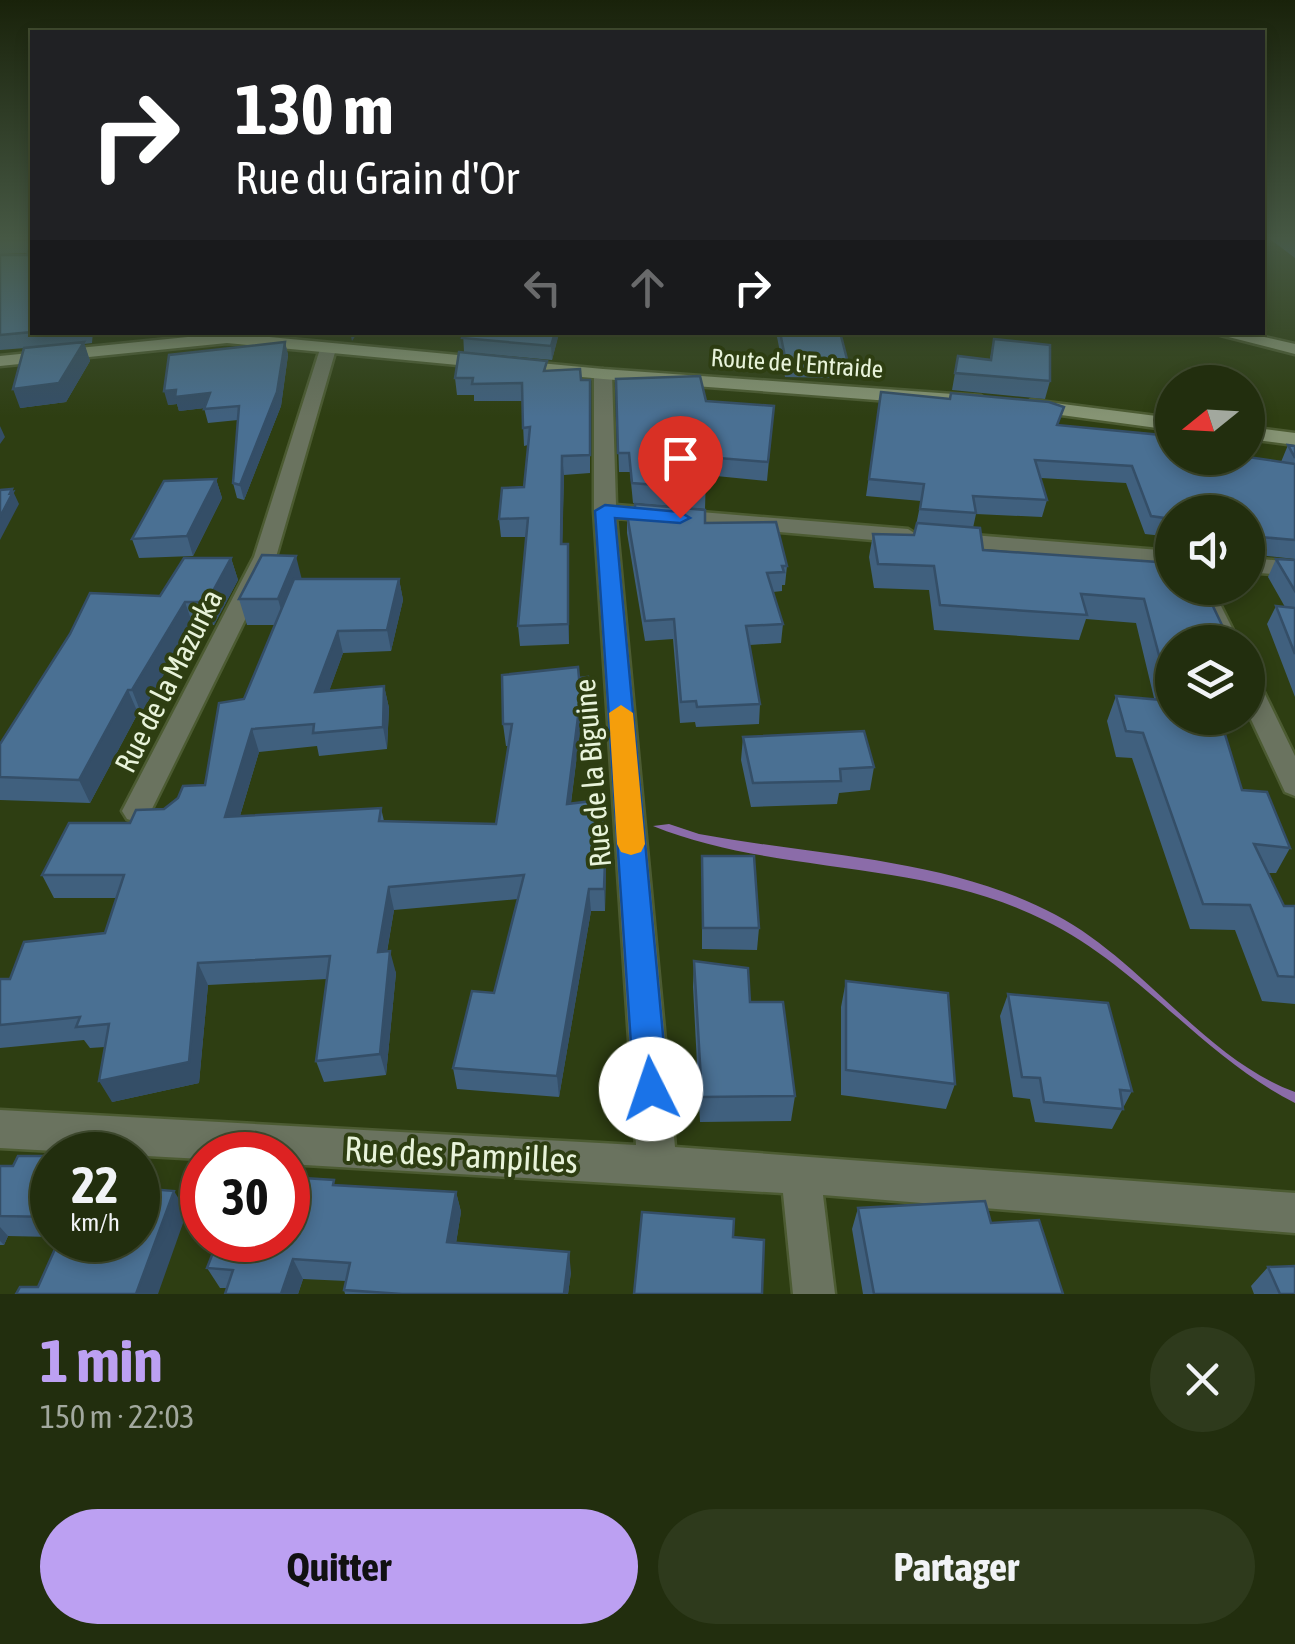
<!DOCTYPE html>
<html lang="fr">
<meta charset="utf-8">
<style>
body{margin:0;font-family:"Asap Condensed",sans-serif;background:#2e3a1c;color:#f1f3f6;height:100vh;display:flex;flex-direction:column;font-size:38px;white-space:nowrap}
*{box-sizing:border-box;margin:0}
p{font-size:32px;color:#a2a89e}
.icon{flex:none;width:55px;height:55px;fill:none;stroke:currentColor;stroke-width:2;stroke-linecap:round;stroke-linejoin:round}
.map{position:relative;height:1294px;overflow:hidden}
.sheet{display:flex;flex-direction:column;background:#222e0e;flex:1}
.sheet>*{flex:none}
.top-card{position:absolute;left:30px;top:30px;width:1235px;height:305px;border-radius:0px;box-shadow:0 5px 15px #0003,0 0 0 2px #3f4a2e;background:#202124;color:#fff;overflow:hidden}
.needle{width:65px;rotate:252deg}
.controls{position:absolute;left:1155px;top:365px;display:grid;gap:20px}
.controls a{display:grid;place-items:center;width:110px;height:110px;border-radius:50%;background:#222e0e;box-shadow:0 5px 15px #0003,0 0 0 2px #3f4a2e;font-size:50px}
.speed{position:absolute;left:30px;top:1132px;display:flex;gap:20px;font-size:50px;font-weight:700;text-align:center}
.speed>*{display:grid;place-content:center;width:130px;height:130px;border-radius:50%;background:#222e0e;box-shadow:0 5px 15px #0003,0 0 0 2px #3f4a2e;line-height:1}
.speed small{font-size:25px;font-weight:400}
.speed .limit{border:15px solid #d22;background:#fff;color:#111}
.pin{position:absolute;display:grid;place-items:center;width:85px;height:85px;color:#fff;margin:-102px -42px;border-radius:50% 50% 50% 0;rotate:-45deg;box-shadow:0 0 10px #0007}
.pin .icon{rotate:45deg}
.me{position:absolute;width:110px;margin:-55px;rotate:356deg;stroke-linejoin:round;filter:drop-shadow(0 0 8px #0008)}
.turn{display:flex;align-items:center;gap:35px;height:210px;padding:0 40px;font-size:45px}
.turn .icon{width:130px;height:130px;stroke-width:2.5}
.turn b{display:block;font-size:70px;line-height:85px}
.lanes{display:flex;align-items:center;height:95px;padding:0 40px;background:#0003;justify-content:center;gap:50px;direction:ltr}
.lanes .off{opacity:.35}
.round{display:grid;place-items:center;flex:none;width:105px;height:105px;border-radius:52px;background:#2e3a1c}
.summary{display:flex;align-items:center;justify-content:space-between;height:170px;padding:0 40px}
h1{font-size:60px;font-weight:700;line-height:75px;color:#bca0f2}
.button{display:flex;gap:20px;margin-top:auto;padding:20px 40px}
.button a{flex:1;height:115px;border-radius:60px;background:#bca0f2;color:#111;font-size:40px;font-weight:700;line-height:115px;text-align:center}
.button a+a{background:#2e3a1c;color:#f1f3f6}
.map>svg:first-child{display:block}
</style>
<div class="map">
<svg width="1295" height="1294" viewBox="0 0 1295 1294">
<rect width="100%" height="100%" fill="#2e3e12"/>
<!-- water -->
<path fill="#8b6ca9" d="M669,824L699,834C817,856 949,858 1056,915C1144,962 1205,1059 1295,1092V1103C1202,1056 1139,966 1044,920C920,858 777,876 653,826Z"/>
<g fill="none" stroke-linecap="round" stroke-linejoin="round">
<defs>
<path id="street" d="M328,344L336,349L276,557L147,819L137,822L127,819L122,811L254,557L320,349Z
M603,369L612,374L616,505L908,529L919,536L908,543L616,518L675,1147L1295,1193V1233L823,1195L835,1294H793L783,1193L288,1164V1155H202V1159L0,1148V1110L636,1145L594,511V374Z
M948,533L1172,551V565L940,545L937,540Z
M1248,558L1295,562V576L1248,572Z
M1190,588H1212L1239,642H1215Z
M1248,677L1257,680L1261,686L1295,756V796L1285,792L1248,713Z"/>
<path id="secondary" d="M1209,332H1242L1295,344V354Z
M227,333L603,369L981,396L990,402L981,408L603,379L227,343L0,366V356Z
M1031,400L1172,418V430L1024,410L1022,406Z
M1248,427L1295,433V445L1248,439Z"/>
</defs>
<!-- street casing -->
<use href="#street" stroke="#4c5b32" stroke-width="5"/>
<!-- secondary casing -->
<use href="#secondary" stroke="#4c5b32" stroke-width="5"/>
<!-- street -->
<use href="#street" fill="#6a735f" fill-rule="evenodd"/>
<!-- secondary -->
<use href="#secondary" fill="#869474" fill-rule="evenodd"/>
</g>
<!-- wall -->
<path fill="#40607e" d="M0,236H32V332H93L92,343L84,344L90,361L66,402L20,408L25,348L0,350V255H27L28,253L0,254Z
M1266,236H1295V258Z
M463,332H559L552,360L464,352Z
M776,332H840L848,363L846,378L785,377Z
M994,339L1050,381L1045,399L952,390L958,356L990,359Z
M285,342L288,355L281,406L244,500L237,498L233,483L238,420L208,423L204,408L179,411L177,404L168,405Z
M547,371L581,380H590V473L564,475L562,544L569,563V644L520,646L518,626L526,537H501L499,519L524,487L528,445L524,446L522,401H474V395H457L455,378Z
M616,379L706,401L774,406L767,481L706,475L705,509L633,503L630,472H619Z
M881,392L1059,425L1158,434L1160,427L1172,458L1281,462L1288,445L1295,446V559L1248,554V512H1172V537L1145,534L1126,483L1041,478L1047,500L1042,517L976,514L973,528L983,550L1172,563V718H1225L1223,721H1221L1242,790L1290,848L1276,873H1268L1284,906H1295V1004L1262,1001L1235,930L1190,929L1132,758L1116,757L1107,721L1116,696L1153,700L1154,698L1136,623L1086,619L1079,640L934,630L929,590L874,588L869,557L873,534L914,535L921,501L866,496Z
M216,479L222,498L193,556L139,558L132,539Z
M635,504L705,523L787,566L785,585H782V591L773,592L783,624L781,643L750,645L760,704L759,724L696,727L695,722L680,723L673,639L645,641L627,533V514H635Z
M231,558L238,580L214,625H193L141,713H138L90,803L0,800V744L160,596Z
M1276,559L1295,560V697L1267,624L1276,606L1285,607L1268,577Z
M301,579H399L403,600L391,651L343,653L329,691L384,686L389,708L387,749L319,756L317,746L259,752L240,816L381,808L384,821L496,824L508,746H506L503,724L579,678L592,708L593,730L580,731L571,803L606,856L605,911H591L559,1097L457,1089L453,1068L494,993L518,899L394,910L387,952L396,973L386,1075L324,1082L316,1061L327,979L208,985L199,1083L112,1102L105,1047L90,1048L84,1040L0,1048V979H10L105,933L116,898H54L42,875L130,823L164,809L205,785L244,699L275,625H247L239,599Z
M743,737L874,767L870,790L839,793L837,804L751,807L741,760Z
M702,856L759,928L757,950L702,949Z
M694,961L750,1002L795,1096L791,1121L700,1122L693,987Z
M846,981L955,1084L946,1109L841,1095V1007Z
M1008,994L1132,1091L1112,1129L1035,1122L1030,1099L1013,1097L1000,1016Z
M52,1158V1237L8,1236L4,1245H0V1166H13Z
M336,1185L456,1192L461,1212L456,1243L571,1272L568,1294H345L344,1290L346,1281L303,1279L298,1294H225L227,1288H220L207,1268Z
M858,1208L991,1223L1063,1294H863L852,1229Z
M1268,1267L1295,1294H1254L1251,1286Z"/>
<!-- shaded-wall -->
<path fill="#344e67" d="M350,332H358L352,341Z
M555,332H559V334L552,360L551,346Z
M84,342L90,361L66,402L20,408L13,389Z
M285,342L288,355L281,406L244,500L240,485Z
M176,390L210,393L214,407L179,411L177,404L168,405L164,391Z
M0,426L5,437L0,444Z
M562,456L564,475L562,563L561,544Z
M216,479L222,498L193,556L187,536Z
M12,489L19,504L0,540V517Z
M568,544L569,563V644L568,624Z
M296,556L302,580L285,624L278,599Z
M231,558L238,580L214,625L207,602Z
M399,579L403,600L391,651L387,630Z
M185,602L193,625L141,713L132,690Z
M338,631L343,653L321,714L315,692Z
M384,686L389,708L387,749L383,727Z
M128,690L138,713L90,803L79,780Z
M579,709L580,731L568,826L567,804Z
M252,729L259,752L233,839L225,817Z
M606,834V856L605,911L604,889Z
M389,887L394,910L383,974L378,952Z
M589,889L591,911L559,1097L557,1076Z
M390,951L396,973L386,1075L380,1054Z
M198,963L208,985L199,1083L112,1102L99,1081Z
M51,1156L52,1158V1196L40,1180Z
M174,1191L187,1212L158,1294H136Z
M456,1192L461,1212L453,1262L447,1242Z
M0,1227L8,1236L4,1245L0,1241Z
M569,1252L571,1272L568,1294H564Z
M293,1259L303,1279L298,1294H281Z"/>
<!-- building -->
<path fill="#4a7093" stroke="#344e67" stroke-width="2.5" d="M0,236H32V332L0,335V255H27L31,244L27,240L0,241Z
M1286,236H1295V243Z
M463,332H555L551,346L462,338Z
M780,332H840L848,363L786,362Z
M994,339L1050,345V381L955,373L958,356L991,360Z
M84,342L59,383L13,389L24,348Z
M285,342L277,392L240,485L233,483L239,406L204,409L210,393L175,397L176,390L164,391L169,355Z
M459,352L547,361L544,371L580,369L581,380H590V455L562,456L561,544H568V624L518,626L528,518L499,519L502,488L524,487L530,427L523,428L522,383L472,384L473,378H455Z
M700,376L706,401L774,406L768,462L707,457L706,489L632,483L629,453H618L616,379Z
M881,392L950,399L951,393L1049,402L1064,407L1057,425L1162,435L1160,427L1172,428V458L1248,457L1295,464V540L1248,536V512H1172V519L1151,516L1132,466L1035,460L1047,500L973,496L976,513L920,509L924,484L869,479Z
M1288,445L1295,446V458Z
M216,479L187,536L132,539L164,481Z
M12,489L10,493L13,492L0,517V490Z
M635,504L705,510V523L776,522L787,566H782L784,572L767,573L783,624L746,626L760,704L697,707L696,701L681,702L674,619L645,621L627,514H635Z
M917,523L980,528L983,550L1172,563V588H1194L1200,599L1210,600L1230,642H1172V718H1220L1242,790L1267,792L1290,848L1254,844L1284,906H1295V977L1278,976L1250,905L1203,904L1143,733L1126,731L1116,696L1162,700L1158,688L1168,689L1144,599L1081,594L1087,615L940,605L934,566L878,564L873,534L914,535Z
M262,555L296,556L278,599H239Z
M184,558H231L207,602H185L132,690H128L79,780L0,777V744L70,634L90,593L160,596Z
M1276,559L1295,560V591Z
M294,579H399L387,630L338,631L315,692L384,686L383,727L313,733L314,724L252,729L225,817L381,808L379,821L496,824L512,724H503L502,675L578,667L579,678L588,677L592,708L579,709L567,804L601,800L606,834L604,889H589L557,1076L453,1068L472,991L494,993L524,875L389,887L378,952L390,951L380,1054L316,1061L330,956L198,963L189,1062L99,1081L109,1024L76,1027L80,1017L0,1025V979H10L24,942L105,933L124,875H42L69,823H130L136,810L164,809L178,798L183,786L205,785L219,703L244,699Z
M1276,606L1295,608V654Z
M864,731L874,767L840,769L841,781L753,783L743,737Z
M702,856H754L759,928H703Z
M694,961L748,968L750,1002H783L795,1096L702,1097Z
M846,981L948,993L955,1084L846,1070Z
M1008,994L1108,1003L1132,1091L1120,1090L1123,1109L1044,1102L1040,1078L1022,1077Z
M18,1156H51L40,1180L52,1181V1217L0,1216V1166H13Z
M288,1177L334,1180L333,1185L456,1192L447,1242L569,1252L564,1294H402L344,1290L350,1263L293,1259L281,1294H225L233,1270L207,1268L218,1240H288Z
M138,1188L174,1191L136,1294H16L20,1287H38L59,1240H138Z
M985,1201L991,1223L1039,1220L1063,1294H874L858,1208Z
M642,1212L734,1219L733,1237L764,1240L762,1294H634Z
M1295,1266V1294H1280L1268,1267Z"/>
<!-- sky -->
<linearGradient id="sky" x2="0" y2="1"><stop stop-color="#19220a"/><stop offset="0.57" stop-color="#465844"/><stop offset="1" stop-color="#465844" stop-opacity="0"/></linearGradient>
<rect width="1295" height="417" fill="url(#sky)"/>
<!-- route -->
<path fill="#1a73e8" stroke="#114b97" stroke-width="2.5" d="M605,505L680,512L690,518L680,523L615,518L668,1089L663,1100L651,1105L639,1100L634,1089L595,511Z"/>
<!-- slow -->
<path fill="#f59e0b" d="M621,705L633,713L645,844L641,852L631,855L621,852L617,844L609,713Z"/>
<g text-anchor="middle" stroke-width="8" stroke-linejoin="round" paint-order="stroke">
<!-- far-street labels -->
<g font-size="25" fill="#e8f3da" stroke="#2e3e12">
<text transform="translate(797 363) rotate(4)" y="9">Route de l'Entraide</text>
</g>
<!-- street labels -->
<g font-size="30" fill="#e8f3da" stroke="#2e3e12">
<text transform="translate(169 681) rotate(-63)" y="10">Rue de la Mazurka</text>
<text transform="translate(593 773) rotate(-95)" y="10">Rue de la Biguine</text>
</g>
<!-- near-street labels -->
<g font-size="35" fill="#e8f3da" stroke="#2e3e12">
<text transform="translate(461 1155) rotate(3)" y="12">Rue des Pampilles</text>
</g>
</g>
</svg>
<div class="controls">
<a><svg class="needle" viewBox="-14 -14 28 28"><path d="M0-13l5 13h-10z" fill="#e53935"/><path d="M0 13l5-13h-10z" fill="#a2a89e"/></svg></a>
<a><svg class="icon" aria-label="sound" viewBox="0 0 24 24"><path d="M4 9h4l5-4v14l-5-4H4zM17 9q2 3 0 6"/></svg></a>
<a><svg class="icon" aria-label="layers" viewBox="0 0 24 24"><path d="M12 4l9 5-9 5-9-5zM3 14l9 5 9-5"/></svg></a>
</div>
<div class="speed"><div>22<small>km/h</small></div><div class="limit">30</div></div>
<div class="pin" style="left:680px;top:518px;background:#d93025"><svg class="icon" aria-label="arrive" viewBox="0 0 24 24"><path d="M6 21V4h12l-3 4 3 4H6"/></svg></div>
<svg class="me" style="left:651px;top:1089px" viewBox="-20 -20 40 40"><circle r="19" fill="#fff"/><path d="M0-13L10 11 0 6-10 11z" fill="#1a73e8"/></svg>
<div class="top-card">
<div class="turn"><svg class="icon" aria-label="right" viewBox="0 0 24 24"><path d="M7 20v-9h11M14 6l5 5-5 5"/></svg><div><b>130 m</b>Rue du Grain d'Or</div></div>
<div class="lanes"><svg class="icon off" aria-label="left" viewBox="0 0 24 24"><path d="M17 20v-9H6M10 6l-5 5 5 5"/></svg><svg class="icon off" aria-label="ahead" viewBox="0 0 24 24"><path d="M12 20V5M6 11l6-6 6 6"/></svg><svg class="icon" aria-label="right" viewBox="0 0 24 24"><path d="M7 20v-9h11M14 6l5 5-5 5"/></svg></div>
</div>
</div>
<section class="sheet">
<div class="summary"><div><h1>1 min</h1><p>150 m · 22:03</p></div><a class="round"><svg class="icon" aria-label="close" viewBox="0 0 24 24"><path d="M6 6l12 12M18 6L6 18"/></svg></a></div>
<div class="button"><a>Quitter</a><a>Partager</a></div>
</section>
